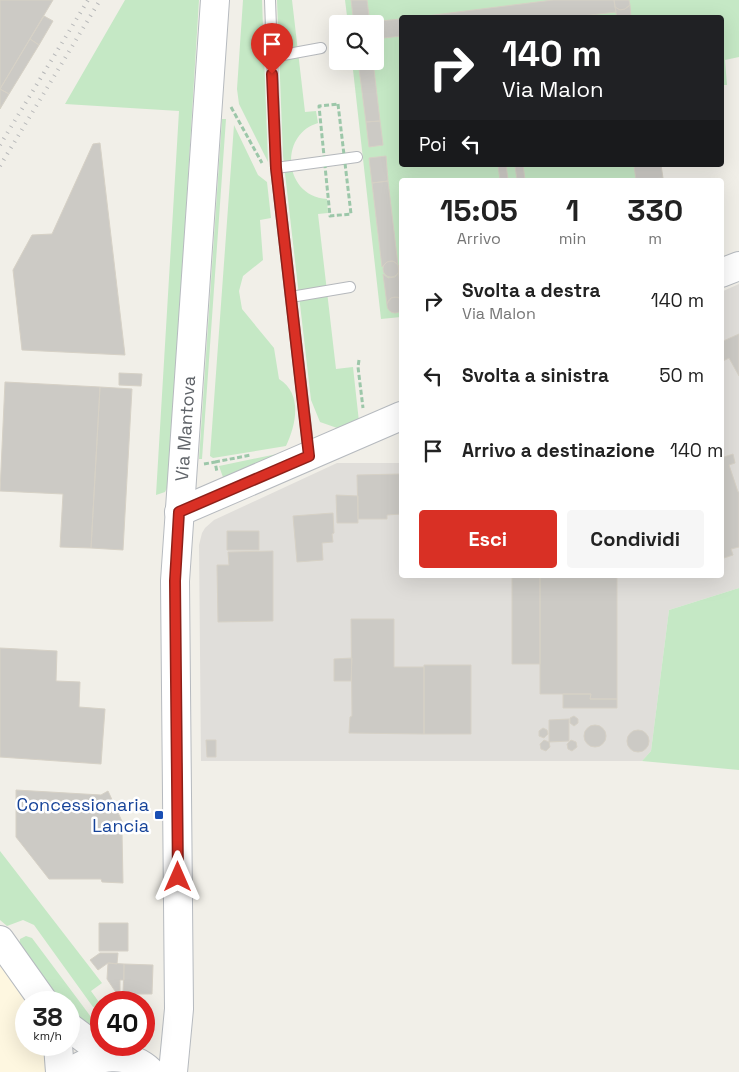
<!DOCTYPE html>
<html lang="it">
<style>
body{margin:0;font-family:"Space Grotesk",sans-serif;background:#f6f6f6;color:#222;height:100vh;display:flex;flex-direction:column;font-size:19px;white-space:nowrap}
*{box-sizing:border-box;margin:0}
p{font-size:16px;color:#767676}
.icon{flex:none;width:28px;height:28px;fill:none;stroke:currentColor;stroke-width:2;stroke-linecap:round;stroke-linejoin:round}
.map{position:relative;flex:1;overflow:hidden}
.details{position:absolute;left:399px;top:178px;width:325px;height:400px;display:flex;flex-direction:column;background:#fff;border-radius:5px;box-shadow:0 5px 20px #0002}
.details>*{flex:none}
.hud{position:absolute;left:399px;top:15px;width:325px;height:152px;border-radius:5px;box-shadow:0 5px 20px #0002;background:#202124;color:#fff;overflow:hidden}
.buttons{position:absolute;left:329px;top:15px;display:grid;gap:10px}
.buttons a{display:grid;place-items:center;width:55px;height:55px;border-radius:5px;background:#fff;box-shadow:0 5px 20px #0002;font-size:25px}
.speed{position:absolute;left:15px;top:991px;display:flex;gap:10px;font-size:25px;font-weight:700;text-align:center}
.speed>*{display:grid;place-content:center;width:65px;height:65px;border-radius:50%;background:#fff;box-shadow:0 5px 20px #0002;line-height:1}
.speed small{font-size:12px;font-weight:400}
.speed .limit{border:8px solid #d22;background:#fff;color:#111}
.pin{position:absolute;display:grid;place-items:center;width:42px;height:42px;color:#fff;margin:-51px -21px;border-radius:50% 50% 50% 0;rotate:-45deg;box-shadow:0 0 5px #0007}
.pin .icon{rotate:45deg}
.me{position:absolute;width:55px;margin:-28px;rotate:0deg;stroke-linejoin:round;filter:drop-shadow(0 0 4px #0008)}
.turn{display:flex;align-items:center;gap:18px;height:105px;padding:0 20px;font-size:22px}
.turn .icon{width:65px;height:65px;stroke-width:2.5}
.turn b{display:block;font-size:35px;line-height:42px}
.then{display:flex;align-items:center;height:48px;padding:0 20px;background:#0003;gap:10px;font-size:19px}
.eta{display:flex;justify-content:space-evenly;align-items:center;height:85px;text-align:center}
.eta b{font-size:30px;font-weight:600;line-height:35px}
.button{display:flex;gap:10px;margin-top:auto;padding:10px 20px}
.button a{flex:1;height:58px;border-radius:5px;background:#d93025;color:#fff;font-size:20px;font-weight:600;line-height:58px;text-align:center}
.button a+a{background:#f6f6f6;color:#222}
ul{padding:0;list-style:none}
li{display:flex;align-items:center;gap:15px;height:75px;padding:0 20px}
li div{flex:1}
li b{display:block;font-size:19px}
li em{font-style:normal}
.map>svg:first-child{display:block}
</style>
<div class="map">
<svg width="739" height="1072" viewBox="0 0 739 1072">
<rect width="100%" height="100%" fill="#f1efe8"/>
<!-- commercial -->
<path fill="#fef7e0" d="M0,956L34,1002H26V1045H50L48,1064L45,1072H0Z"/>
<!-- industrial -->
<path fill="#e0deda" d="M739,284V588L669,610L651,751L642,761H201L199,545L202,533L205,528L214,520L337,463H401V575H721V292Z"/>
<!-- green -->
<path fill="#c5e8c5" d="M125,0H199L169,484L165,492L156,495L179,111L65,104Z
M243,0H262L268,162L239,104L237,89Z
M277,0H292L305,112L316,111L318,123C278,135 284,197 327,199L328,213L318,214L336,369L353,367L359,422L340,429L320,422L311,400L283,156Z
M345,0H739V57L725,60L727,85H721V18H401V165H650L652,180H401V317L381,319L352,61H375V24H348Z
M222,119H226L202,459H199Z
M234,125L258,175L267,182L271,218L260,220L263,260L243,276L239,291L242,309L274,348L279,379C303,394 296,425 286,446L213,458L210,456Z
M277,454V456L224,480L219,466Z
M739,588V770L642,761L651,751L669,610Z
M0,851L102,983L91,991L101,1005V1011L93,1007L34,925L23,920L7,926L0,920Z
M26,936L32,938L100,1029H101V1035L75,1018L69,1012V1002H61L19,946L20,939Z"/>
<!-- building -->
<path fill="#cccac5" stroke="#d6d1c6" d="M0,0H53L0,89Z
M351,0H367L370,24H354Z
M553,0H614L616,12L565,18H410Z
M614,0H629L630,5L625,9L620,10L615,7Z
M630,5L631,18H617L615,7L620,10L625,9Z
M44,16L53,21L39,45L30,39Z
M401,19V36L375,39V24H370V22Z
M30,39L39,45L9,94L0,89Z
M358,61H373L380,121L366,122Z
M0,89L9,94L0,109Z
M380,121L383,145L369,147L366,122Z
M100,143L125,355L22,350L13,270L32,235L52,234L93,144Z
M386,156L388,181L372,183L369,158Z
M498,165H506L508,180H500Z
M515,165H523L525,180H517Z
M634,165H661L663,178L636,180Z
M388,181L398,265L393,261L387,262L382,267L372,183Z
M383 269a8 8 0 1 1 16 0a8 8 0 1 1-16 0Z
M398,265L401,300L398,297L391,298L387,304L383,274L388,278L395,277L399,272Z
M387 305a8 8 0 1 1 16 0a8 8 0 1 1-16 0Z
M739,334V376L729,358L721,362V342Z
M119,373L142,374L141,386L119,385Z
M5,382L100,387L91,548L60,547L63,494L0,491Z
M100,387L132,389L123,550L91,548Z
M733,454L735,463L729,465L738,492H739V547L731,549L733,555L721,559V458Z
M401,474V514L387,515V519H358L357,475Z
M336,495L358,496V523H337Z
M333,513L334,533L332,534L333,542L322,543L323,560L297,562L293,516Z
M227,531H259V550H227Z
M273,551V621L218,622L217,565H229L228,552Z
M512,575H540V664H512Z
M540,575H617V699H590L591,694H540Z
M351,619H394V667H424V734L349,733L350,717L352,716Z
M0,648L57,651L56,681L80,682L79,707L105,709L101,764L0,757Z
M352,658L351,681H334V659Z
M424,665H471V734H424Z
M563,694H591L590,699H617V708H563Z
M574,716L578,719V723L574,726L570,723V718Z
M569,719V741L549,742V720Z
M584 736a11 11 0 1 1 22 0a11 11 0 1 1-22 0Z
M543,728L547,730L548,734L544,738L539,736V731Z
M627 741a11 11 0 1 1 22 0a11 11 0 1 1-22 0Z
M206,740H216V757H207Z
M544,740L549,742L550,747L546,751L541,749L540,744Z
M571,740L576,742L577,747L572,751L568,749L567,744Z
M16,790L101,795L108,791L126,830L122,831L123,883L102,882L101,879H49L16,837Z
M99,923H128V951H99Z
M100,953H118L117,964L108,963L98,970L90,960Z
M108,963L124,964V980H120V994H117L107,979Z
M124,964L153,965L152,994H123Z"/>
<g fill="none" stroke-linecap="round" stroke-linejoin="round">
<defs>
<path id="lane" d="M270,0L276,168L309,454
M272,57L321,48
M276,168L357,157
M291,297L350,287"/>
<g id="secondary">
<path d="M721,273L739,266"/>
<path d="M179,512L401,416"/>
<path d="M0,940L44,1002"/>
<path d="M69,1027L109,1057"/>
<path d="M58,1045L60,1072"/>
<path d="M71,1072C95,1055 128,1050 151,1072"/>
<path id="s1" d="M173,1072L179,1009L175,581L215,0"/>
</g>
</defs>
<!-- lane casing -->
<use href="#lane" stroke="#b5b8bc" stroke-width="12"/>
<!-- secondary casing -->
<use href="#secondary" stroke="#b6babf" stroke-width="30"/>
<!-- path -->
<path stroke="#9cc7a9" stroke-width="3" stroke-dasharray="5 2.5" stroke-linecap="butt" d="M338,104L351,214L330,216L319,106Z
M231,107L262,163
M359,360L358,367L363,408
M215,462L251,455
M204,464L215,462L217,472"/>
<!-- lane -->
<use href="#lane" stroke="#fff" stroke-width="10"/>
<!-- secondary -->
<use href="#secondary" stroke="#fff" stroke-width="28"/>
<!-- rail -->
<path stroke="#b6b7b8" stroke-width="4" stroke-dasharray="1 6" stroke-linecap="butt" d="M0,145L88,0
M0,166L100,0"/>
</g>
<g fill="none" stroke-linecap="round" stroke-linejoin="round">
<defs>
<path id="route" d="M178,877L175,581L179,512L309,456L276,168L272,74"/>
</defs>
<!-- route casing -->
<use href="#route" stroke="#8d1f18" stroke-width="12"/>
<!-- route -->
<use href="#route" stroke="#d93025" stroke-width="9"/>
</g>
<!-- markers -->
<rect fill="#1a4fb4" stroke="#fff" stroke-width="2" x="154" y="810" width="10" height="10" rx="2.5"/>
<g text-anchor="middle" stroke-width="5" stroke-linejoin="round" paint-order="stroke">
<!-- street labels -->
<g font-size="18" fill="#5f6368" stroke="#fff">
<text dy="6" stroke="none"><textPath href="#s1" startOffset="644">Via Mantova</textPath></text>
</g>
<!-- transit labels -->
<g font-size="18" fill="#164399" stroke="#fff" text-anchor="end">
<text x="149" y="811">Concessionaria<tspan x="149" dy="21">Lancia</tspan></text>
</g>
</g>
</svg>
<div class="buttons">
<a><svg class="icon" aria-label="search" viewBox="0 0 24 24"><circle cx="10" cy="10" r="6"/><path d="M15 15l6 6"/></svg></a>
</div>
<div class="speed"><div>38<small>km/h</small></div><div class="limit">40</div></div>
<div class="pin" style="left:272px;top:74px;background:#d93025"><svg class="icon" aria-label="arrive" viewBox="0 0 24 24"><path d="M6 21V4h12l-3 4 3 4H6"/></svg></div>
<svg class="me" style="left:178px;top:877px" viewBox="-20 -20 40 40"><path d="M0-17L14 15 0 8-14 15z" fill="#d93025" stroke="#fff" stroke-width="4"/></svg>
<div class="hud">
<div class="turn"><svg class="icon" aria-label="right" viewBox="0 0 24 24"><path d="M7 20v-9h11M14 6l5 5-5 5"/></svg><div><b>140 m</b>Via Malon</div></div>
<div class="then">Poi<svg class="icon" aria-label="left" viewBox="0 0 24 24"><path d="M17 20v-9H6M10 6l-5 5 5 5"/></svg></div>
</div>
<section class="details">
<div class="eta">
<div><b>15:05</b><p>Arrivo</p></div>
<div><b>1</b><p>min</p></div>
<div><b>330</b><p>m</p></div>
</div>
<ul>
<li><svg class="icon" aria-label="right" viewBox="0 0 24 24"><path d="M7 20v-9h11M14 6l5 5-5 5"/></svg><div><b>Svolta a destra</b><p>Via Malon</p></div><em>140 m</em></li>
<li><svg class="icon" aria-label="left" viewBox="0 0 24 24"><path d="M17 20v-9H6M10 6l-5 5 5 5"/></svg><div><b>Svolta a sinistra</b></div><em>50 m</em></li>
<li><svg class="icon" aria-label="arrive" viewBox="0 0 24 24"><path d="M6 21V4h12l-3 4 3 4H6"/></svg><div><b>Arrivo a destinazione</b></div><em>140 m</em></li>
</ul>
<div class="button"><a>Esci</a><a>Condividi</a></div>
</section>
</div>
